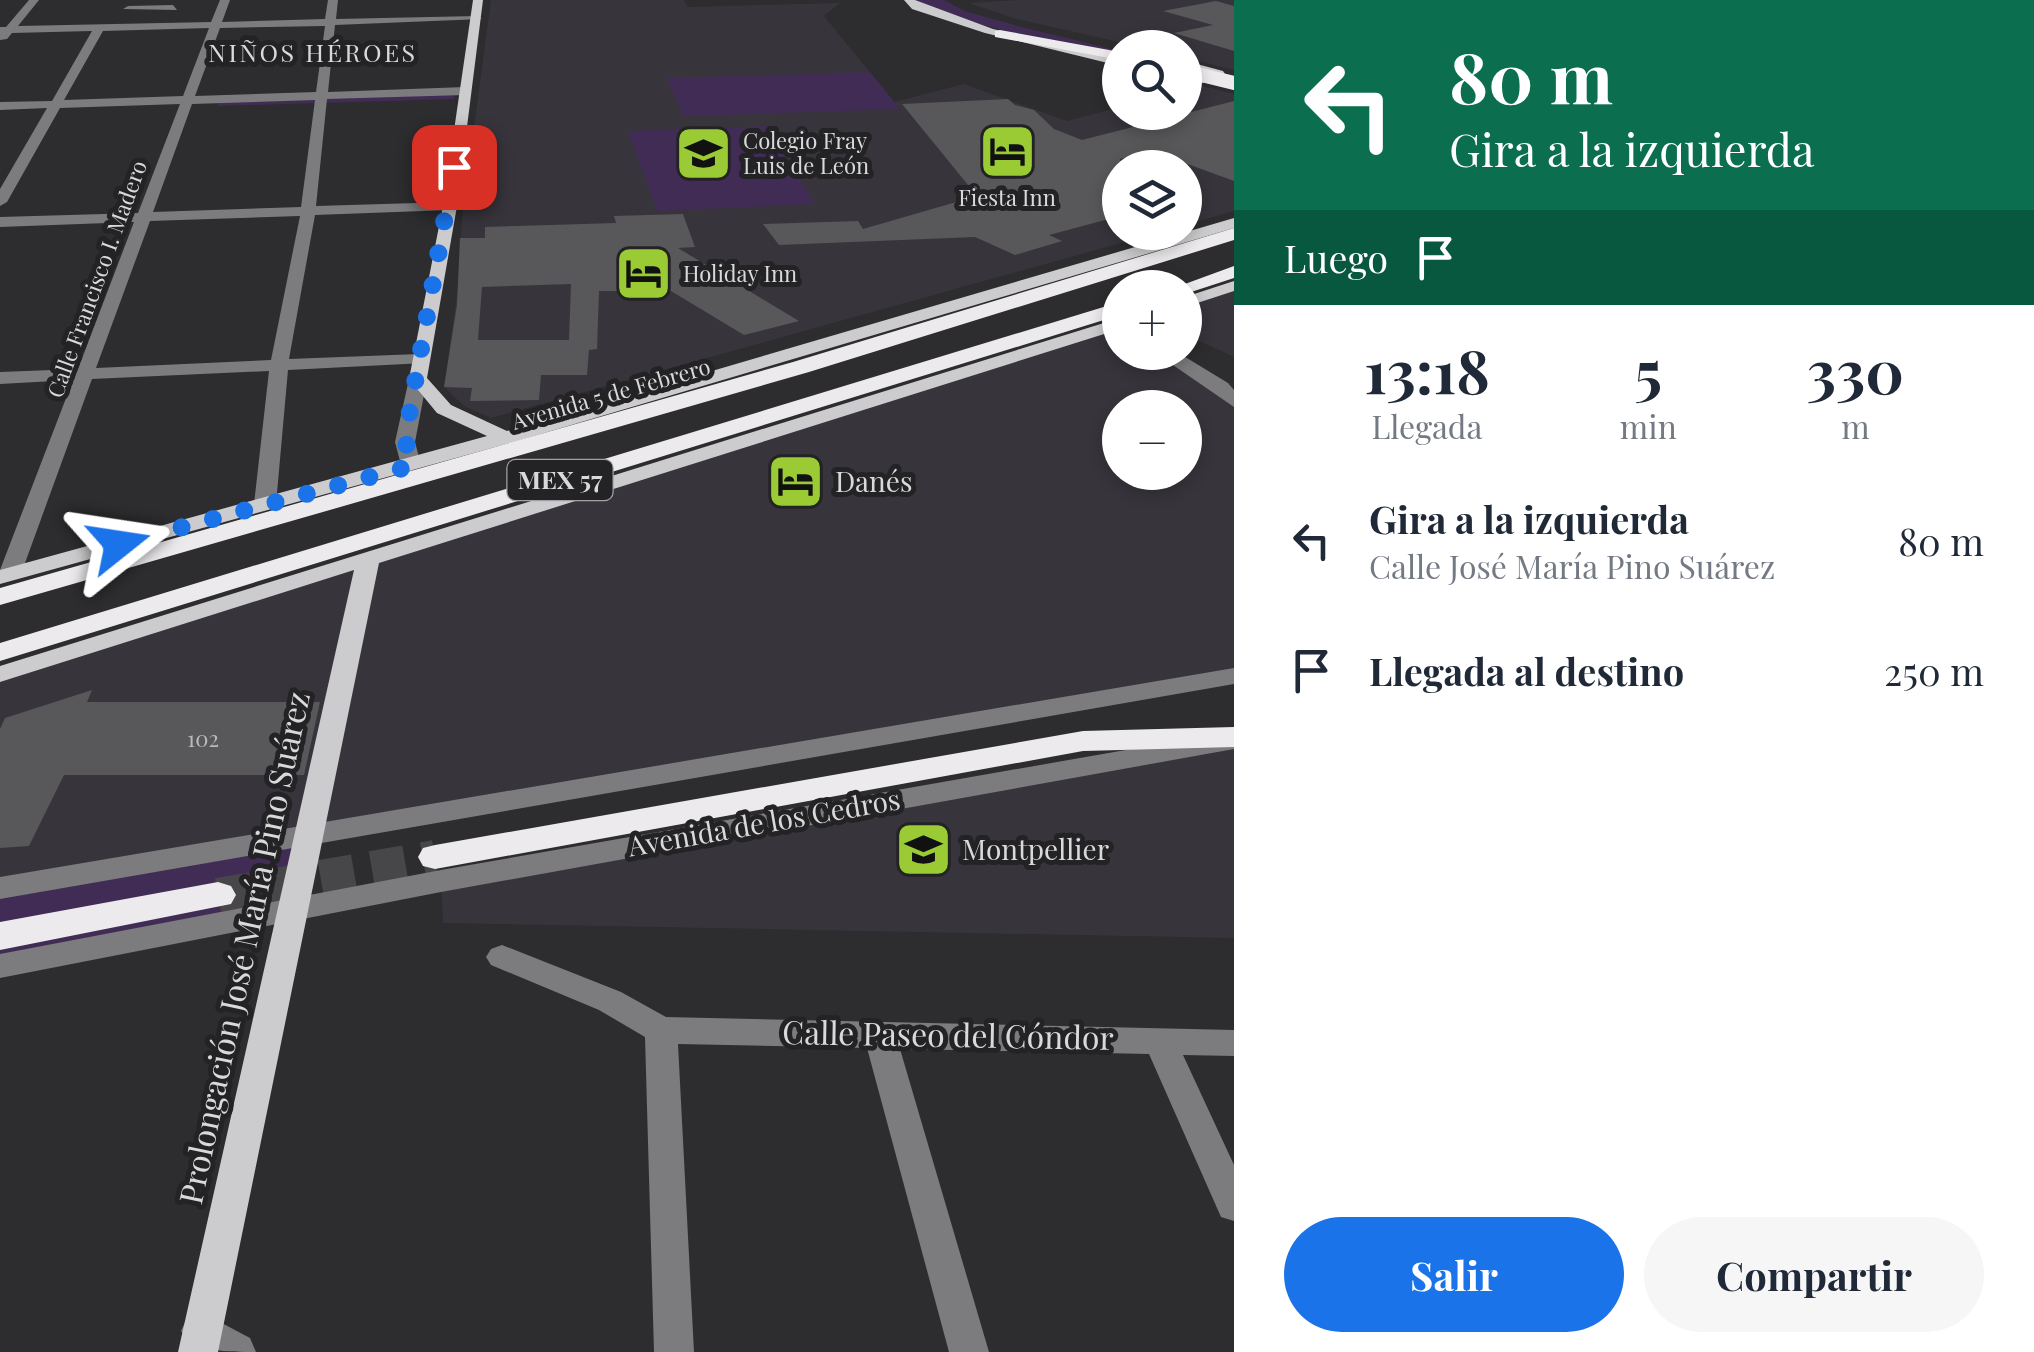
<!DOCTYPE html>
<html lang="es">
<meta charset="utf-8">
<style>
body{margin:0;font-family:"Playfair Display",serif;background:#f6f6f7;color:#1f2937;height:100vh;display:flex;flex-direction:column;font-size:38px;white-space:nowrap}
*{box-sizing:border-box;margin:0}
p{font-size:32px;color:#747a83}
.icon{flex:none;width:55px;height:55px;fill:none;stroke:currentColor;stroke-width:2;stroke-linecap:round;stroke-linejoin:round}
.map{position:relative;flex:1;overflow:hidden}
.drawer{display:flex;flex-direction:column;background:#fff;width:800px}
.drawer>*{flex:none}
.top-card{background:#0b6e4f;color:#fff;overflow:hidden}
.tools{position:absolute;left:1102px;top:30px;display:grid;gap:20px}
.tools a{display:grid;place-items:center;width:100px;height:100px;border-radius:50%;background:#fff;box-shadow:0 5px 15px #0003;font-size:50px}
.pin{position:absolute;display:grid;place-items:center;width:85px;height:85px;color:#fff;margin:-42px;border-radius:20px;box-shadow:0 5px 15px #0006}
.me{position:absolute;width:110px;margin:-55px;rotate:75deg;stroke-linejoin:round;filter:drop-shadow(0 0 8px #0008)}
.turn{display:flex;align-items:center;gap:35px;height:210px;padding:0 50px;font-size:45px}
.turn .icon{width:130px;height:130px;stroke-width:2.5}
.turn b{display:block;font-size:70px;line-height:85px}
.then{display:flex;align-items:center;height:95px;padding:0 50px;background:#0003;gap:20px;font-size:38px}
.eta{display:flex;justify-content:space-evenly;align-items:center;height:170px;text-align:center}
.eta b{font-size:60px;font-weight:700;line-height:70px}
.button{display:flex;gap:20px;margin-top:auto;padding:20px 50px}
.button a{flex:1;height:115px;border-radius:60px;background:#1a73e8;color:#fff;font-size:40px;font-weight:700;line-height:115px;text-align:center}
.button a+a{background:#f6f6f7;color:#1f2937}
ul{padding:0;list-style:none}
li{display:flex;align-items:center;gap:30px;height:130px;padding:0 50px}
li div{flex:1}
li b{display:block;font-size:38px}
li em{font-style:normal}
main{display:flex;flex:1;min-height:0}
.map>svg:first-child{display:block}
</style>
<main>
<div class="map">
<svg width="1234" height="1352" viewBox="0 0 1234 1352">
<rect width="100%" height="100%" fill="#2d2c2e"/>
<!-- built -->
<path fill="#38343c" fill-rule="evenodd" d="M491,0H684L688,7L840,3L824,16L894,102L964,84L1067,121L1120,107V112H1185V89L1199,85L1234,94V211L1185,225V168H1120V232L1157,233L491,418L464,406L444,387L458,287L462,217Z
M1018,0H1234V70L1185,58V48L1141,47L1013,18L969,3Z
M1234,286V357L1185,334V302Z
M1120,327V352L1163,353L1234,401V676L0,888V674ZM1120,408H1185V472H1120Z
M1234,740V938L443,923L441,881Z"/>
<!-- green -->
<path fill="#412c55" d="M912,0H944L965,11L1018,26L1120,51V59L975,23Z
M870,72L900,109L683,116L667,78Z
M455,90L454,99L217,106L221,98Z
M769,126L815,204L657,211L628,131Z
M307,833L293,909L0,966V888Z"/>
<!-- building -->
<path fill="#585759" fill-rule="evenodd" d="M1216,1L1234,6V51L1174,33L1213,25L1163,11Z
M1008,99L1015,105L1034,110L1054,129L1082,140L1234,101V181L1152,151L1120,159V216L1049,235L1062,241L1015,255L975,237L779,245L763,224L858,221L863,229L977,196L902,104Z
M683,214L695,247L678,248L799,321L744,335L671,291H599L597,349L589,350L587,375H541L539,400L470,401L472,388L444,387L457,305L460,238H485V227L616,223L614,216ZM571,284L569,340H478L482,287Z
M92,690L87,702H320L304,775H64L29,846L0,848V729L5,718Z"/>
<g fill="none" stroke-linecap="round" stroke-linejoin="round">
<!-- highway-tunnel -->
<path stroke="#474648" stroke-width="34" stroke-dasharray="34 18" stroke-linecap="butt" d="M218,895L435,857"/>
<!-- minor -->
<path fill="#7c7b7d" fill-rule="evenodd" d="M29,0H39L18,26L211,22L220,0H230L222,22L325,19L328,0H338L336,19L477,16L482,19L335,25L328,92L465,87L471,91L465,95L327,99L316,206L450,202L457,206L450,210L315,215L289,359L419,354L428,359L425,363L288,370L276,504L265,510L254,504L269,371L92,379L21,574L10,581L2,579L0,570L73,380L0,384V372L78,369L134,222L0,227V217L138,213L180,104L60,108L7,202L0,206V189L47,108L0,110V102L52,101L92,31L12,33L7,39L0,40V27H6ZM325,26L316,92L195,96L220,28ZM209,28L183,96L64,100L103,31ZM315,100L301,207L153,212L192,104ZM300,216L271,360L96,368L150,221Z
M173,5L177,10L123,9L128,6Z
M1154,352H1177L1228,383L1234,390V407Z
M418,373L427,379L415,442L421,465L411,471L401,465L395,442L409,379Z
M1234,668V684L0,899V877Z
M1234,731V749L441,892L0,978V954L441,870Z
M502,945L621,992L666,1017L1234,1030V1056L1183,1055L1234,1165V1221L1221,1217L1149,1054L900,1049L989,1352H949L867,1048L678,1044L694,1352H654L645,1037L599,1010L491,965L486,957L491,949Z
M201,1312L250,1338L256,1352C228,1352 194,1352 181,1331L187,1318Z"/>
<!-- major -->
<path fill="#cccbcd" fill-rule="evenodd" d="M473,0H483L457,206L427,378L451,405L507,431L1234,218V228L514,442L0,584V570L487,436L437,413L409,379L443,206Z
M904,0H915L993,29L1120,60V66L985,33L912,9Z
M1193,63L1223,71L1225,74L1221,81L1201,83V77L1211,75L1189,68Z
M1234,281V291L1185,307V297Z
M1120,318V329L379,563L218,1352H178L354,570L0,682V666Z"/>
<!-- highway -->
<path fill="#eceaed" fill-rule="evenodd" d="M1000,30L1120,52V60L995,37V31Z
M1234,228V240L809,372L0,605V588L793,362Z
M1234,266V278L1185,294V288H1174Z
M1120,302V315L0,661V643Z
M1234,727V747L1083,751L435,869L423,866L418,857L423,848L435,845L1083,731Z
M218,882L231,886L236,895L231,904L0,950V922Z"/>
<!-- highway-bridge -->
<path stroke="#eceaed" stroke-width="14" d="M1185,71L1234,83"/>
</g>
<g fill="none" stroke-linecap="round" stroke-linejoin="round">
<!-- route -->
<path stroke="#1a73e8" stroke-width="18" stroke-dasharray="0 32.4" d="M119,544L411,466L406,442L410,410L454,167"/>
</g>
<!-- icons -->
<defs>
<symbol id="hotel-square" viewBox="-11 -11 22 22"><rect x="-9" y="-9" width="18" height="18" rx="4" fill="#9acb35" stroke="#232224"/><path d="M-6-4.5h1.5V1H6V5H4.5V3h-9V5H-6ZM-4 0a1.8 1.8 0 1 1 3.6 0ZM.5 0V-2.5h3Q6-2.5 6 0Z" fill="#111"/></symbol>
<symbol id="school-square" viewBox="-11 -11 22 22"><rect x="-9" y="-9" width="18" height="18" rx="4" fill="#9acb35" stroke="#232224"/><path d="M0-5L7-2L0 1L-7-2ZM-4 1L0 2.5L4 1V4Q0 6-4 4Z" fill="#111"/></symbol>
<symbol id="university-square" viewBox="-11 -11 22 22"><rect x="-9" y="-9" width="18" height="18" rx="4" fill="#9acb35" stroke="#232224"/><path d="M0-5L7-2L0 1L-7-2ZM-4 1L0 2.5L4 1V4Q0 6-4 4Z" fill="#111"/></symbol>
</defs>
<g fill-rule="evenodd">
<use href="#hotel-square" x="976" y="120" width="63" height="63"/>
<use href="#school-square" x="672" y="122" width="63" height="63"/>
<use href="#hotel-square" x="612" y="242" width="63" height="63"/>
<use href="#hotel-square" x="764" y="450" width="63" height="63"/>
<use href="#university-square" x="892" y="818" width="63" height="63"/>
</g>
<g text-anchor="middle" stroke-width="10" stroke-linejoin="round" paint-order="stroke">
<!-- far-poi labels -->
<g font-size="22" fill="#d9d8da" stroke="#232224" text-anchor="start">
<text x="743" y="149">Colegio Fray<tspan x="743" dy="25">Luis de León</tspan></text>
<text x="1007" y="206" text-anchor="middle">Fiesta Inn</text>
<text x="683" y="282">Holiday Inn</text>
</g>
<!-- far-street labels -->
<g font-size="22" fill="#d9d8da" stroke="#232224">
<text transform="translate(97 279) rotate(-70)" y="8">Calle Francisco I. Madero</text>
<text transform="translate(611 394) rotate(-16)" y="8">Avenida 5 de Febrero</text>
</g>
<!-- number labels -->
<g font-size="22" fill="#b9b8ba">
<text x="203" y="747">102</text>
</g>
<!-- far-neighbourhood labels -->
<g font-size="25" letter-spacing="2.5" fill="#d9d8da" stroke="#232224">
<text x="313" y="62">NIÑOS HÉROES</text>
</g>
<!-- shield labels -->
<rect fill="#232224" stroke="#a2a1a3" stroke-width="2.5" x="507.5" y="460" width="105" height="40" rx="8"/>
<g font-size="25" font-weight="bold" fill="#d9d8da">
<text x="560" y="489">MEX 57</text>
</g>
<!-- poi labels -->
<g font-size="28" fill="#d9d8da" stroke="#232224" text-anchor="start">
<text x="835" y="492">Danés</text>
<text x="962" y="860">Montpellier</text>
</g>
<!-- street labels -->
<g font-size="28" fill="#d9d8da" stroke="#232224">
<text transform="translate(764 823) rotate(-10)" y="10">Avenida de los Cedros</text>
</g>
<!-- near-street labels -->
<g font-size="32" fill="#d9d8da" stroke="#232224">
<text transform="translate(245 948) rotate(-78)" y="11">Prolongación José María Pino Suárez</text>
<text transform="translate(948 1036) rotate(1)" y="11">Calle Paseo del Cóndor</text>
</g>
</g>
</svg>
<div class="tools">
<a><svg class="icon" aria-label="search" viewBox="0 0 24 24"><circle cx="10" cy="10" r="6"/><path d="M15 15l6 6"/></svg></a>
<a><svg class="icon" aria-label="layers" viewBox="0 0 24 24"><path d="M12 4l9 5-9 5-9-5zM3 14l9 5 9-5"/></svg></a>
<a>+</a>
<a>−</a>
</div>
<div class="pin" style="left:454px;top:167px;background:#d93025"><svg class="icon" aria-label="arrive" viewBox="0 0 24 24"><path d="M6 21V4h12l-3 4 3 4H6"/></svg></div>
<svg class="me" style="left:119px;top:544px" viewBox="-20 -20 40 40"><path d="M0-17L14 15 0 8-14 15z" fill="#1a73e8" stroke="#fff" stroke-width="4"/></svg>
</div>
<section class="drawer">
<div class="top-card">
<div class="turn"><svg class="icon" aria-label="left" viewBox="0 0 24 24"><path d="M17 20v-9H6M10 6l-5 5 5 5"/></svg><div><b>80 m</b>Gira a la izquierda</div></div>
<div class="then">Luego<svg class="icon" aria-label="arrive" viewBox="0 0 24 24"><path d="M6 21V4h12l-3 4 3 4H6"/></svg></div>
</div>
<div class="eta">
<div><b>13:18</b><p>Llegada</p></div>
<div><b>5</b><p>min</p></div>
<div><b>330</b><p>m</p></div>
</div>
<ul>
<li><svg class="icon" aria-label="left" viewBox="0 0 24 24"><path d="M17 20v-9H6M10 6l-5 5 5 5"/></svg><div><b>Gira a la izquierda</b><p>Calle José María Pino Suárez</p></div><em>80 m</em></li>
<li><svg class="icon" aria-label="arrive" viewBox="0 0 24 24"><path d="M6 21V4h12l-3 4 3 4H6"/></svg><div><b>Llegada al destino</b></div><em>250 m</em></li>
</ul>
<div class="button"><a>Salir</a><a>Compartir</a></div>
</section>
</main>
